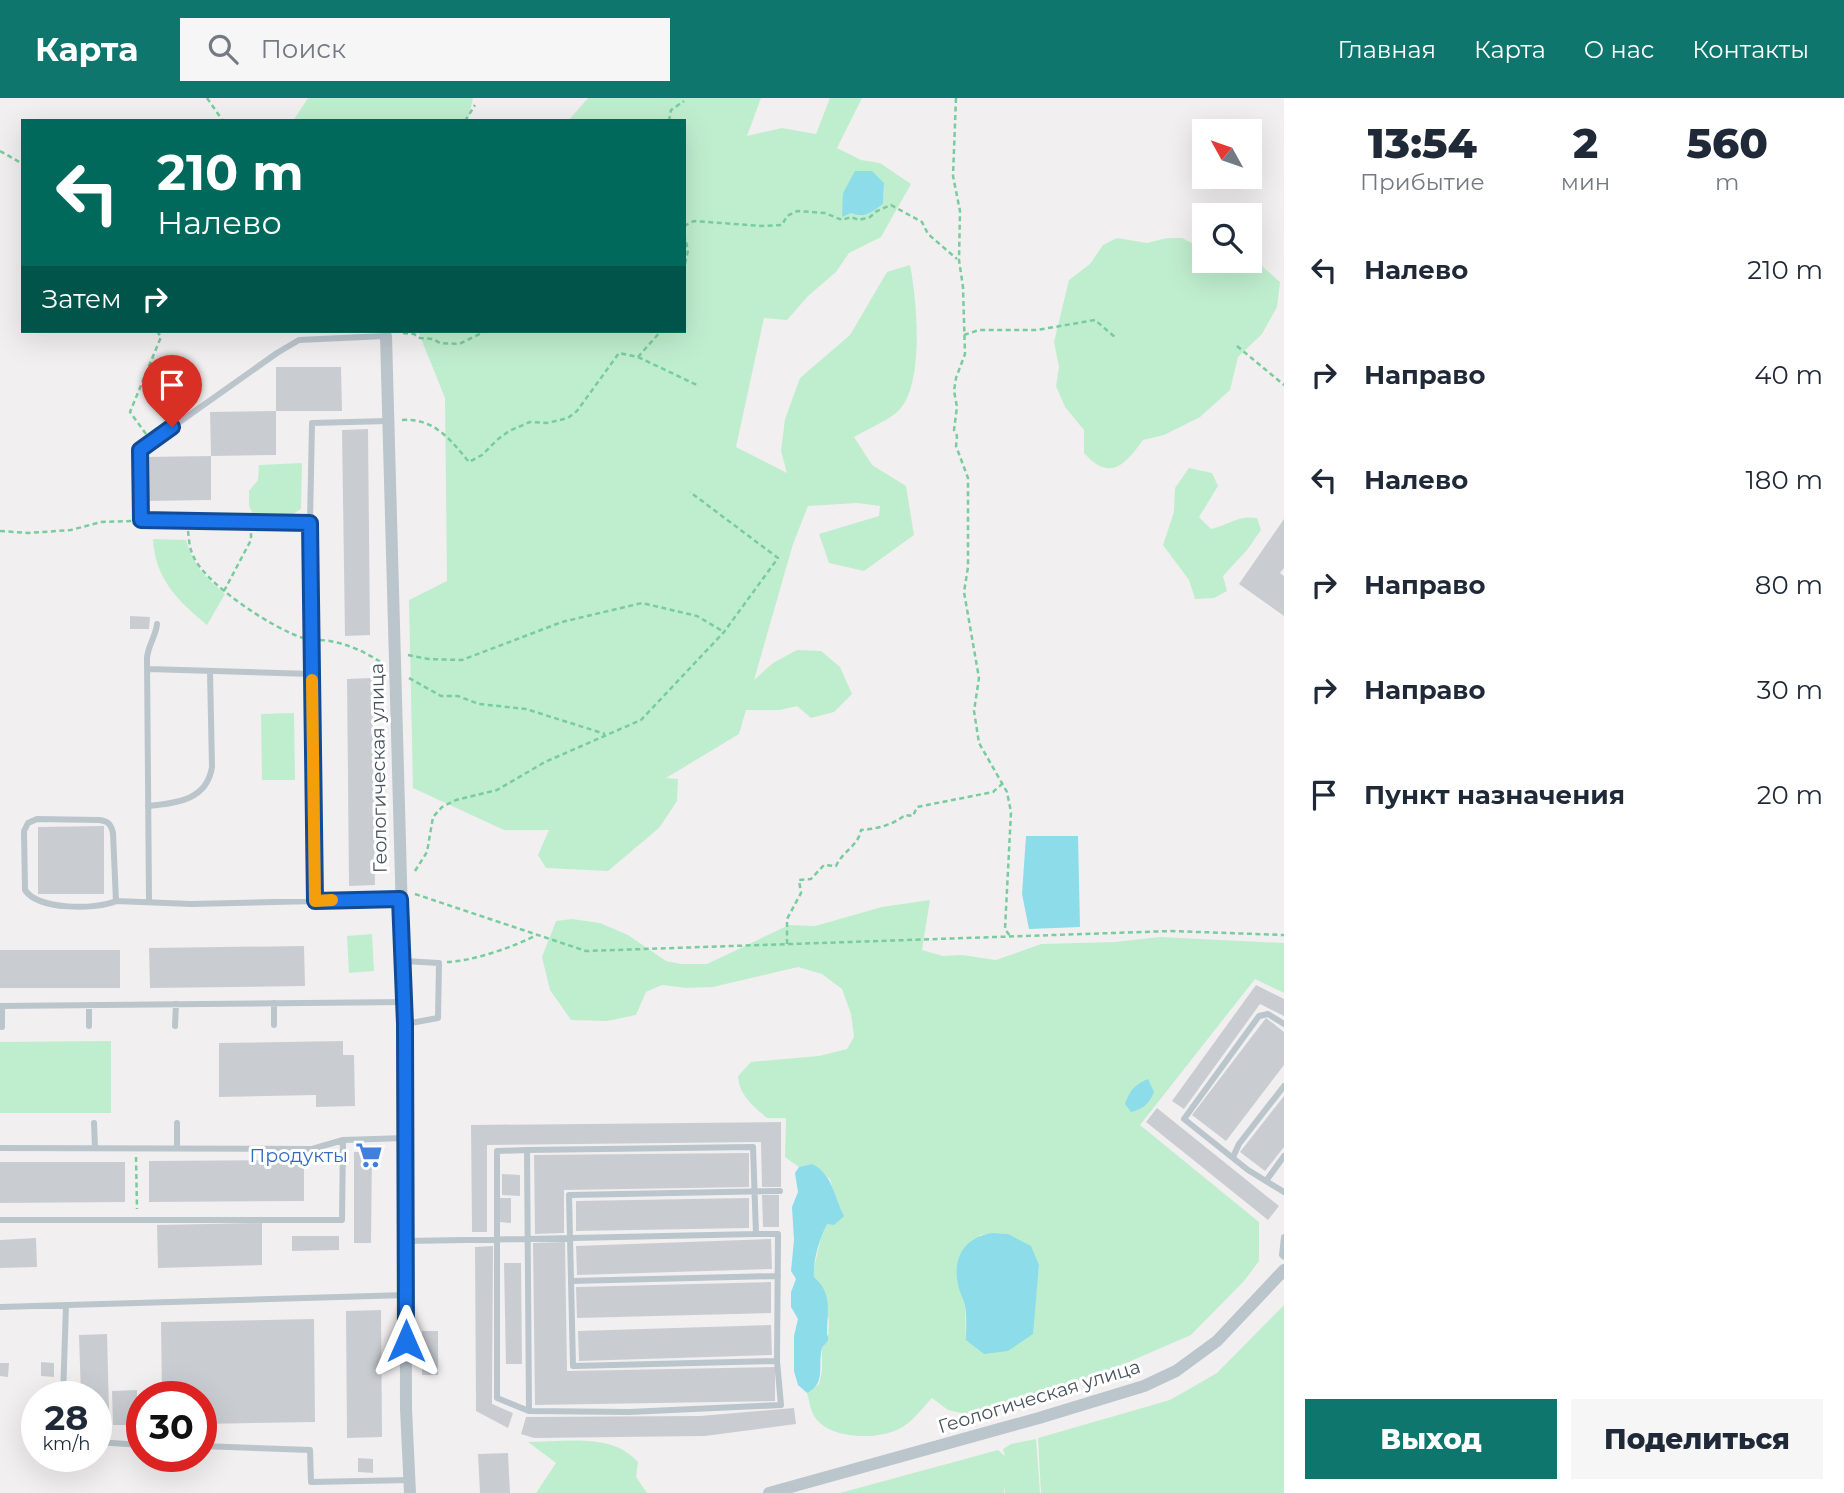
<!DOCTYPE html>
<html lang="ru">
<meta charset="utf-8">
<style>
body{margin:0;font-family:Montserrat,sans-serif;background:#f6f6f7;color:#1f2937;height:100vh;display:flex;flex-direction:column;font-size:26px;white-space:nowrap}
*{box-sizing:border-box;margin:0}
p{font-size:23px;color:#747a83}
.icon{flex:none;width:38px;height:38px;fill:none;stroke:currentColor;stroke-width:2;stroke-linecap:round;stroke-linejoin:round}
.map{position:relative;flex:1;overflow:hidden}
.drawer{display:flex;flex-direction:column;background:#fff;width:560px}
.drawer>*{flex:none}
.hud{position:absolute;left:21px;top:21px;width:665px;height:214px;border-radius:0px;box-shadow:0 7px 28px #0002;background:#00695c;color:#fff;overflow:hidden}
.needle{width:46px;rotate:310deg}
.tools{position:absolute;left:1192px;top:21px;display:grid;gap:14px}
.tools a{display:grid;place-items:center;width:70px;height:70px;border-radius:0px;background:#fff;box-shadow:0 7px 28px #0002;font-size:35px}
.speed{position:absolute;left:21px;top:1283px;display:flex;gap:14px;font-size:35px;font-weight:700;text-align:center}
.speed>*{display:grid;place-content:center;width:91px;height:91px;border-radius:50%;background:#fff;box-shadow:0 7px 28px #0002;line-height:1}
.speed small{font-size:18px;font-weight:400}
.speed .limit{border:10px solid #d22;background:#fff;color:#111}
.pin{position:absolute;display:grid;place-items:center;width:60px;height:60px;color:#fff;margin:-72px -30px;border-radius:50% 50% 50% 0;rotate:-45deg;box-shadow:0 0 7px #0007}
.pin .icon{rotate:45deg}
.me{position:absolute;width:77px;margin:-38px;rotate:0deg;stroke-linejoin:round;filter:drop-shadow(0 0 5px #0008)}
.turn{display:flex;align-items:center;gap:24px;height:147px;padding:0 21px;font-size:32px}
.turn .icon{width:91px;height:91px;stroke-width:2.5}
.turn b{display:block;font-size:49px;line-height:60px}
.then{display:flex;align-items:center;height:66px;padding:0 21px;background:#0003;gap:14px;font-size:26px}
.eta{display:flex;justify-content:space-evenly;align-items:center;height:119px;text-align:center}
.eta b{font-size:42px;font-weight:800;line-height:49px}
.action{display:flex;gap:14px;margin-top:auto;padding:14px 21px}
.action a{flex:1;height:80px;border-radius:0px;background:#0f766e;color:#fff;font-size:28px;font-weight:800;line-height:80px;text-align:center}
.action a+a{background:#f6f6f7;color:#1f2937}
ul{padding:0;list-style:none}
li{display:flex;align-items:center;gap:21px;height:105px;padding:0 21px}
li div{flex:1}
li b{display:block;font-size:26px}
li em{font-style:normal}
header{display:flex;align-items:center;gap:42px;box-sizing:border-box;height:98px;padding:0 35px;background:#0f766e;color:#fff}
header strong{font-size:33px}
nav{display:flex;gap:38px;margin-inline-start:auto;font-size:24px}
.search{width:490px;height:63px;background:#f6f6f7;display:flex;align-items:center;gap:18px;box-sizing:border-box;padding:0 24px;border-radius:0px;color:#747a83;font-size:26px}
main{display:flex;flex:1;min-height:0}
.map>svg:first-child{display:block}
</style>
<header>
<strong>Карта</strong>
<div class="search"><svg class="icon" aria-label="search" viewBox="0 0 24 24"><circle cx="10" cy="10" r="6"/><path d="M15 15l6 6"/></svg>Поиск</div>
<nav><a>Главная</a><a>Карта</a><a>О нас</a><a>Контакты</a></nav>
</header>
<main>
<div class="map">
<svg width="1284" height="1395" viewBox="0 0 1284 1395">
<rect width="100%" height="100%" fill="#f2eff0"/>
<!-- green -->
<path fill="#bfeece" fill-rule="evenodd" d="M308,0H473L468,23H293Z
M588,0H761L747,38L782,30L816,36L830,0H862L837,50L861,62L880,65L911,86L881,139L849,155L836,174L808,198L787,222L764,220L736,349L787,375L781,353L785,321L800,280L850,237L887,174L910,167C917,202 924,282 901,310C892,321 866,332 854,339L872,367L906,388L914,437L864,473L829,465L819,436L879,418L880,408L857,405L808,408L793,446L754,582L773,565L797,552L821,553L840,569L852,596L834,614L811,620L797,608L780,612H746L739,636L666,680L678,681L677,703L659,730L608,773L546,770L538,757L549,732H504L413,690L409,502L447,483L445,300L418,233H684V23H568ZM884,85L883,106C872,114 865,121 851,115Z
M1117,140L1147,145L1167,140H1182L1204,151V163L1254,161L1280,184L1277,209L1262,236L1238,259L1230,292L1200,319L1164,337L1143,342C1125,367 1110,384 1084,355V332L1065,309L1056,288L1059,269L1054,244L1069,182L1090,166L1103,147Z
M302,365L301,411L290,418H259L252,414L249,408V393L258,382L259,367Z
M1189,370L1212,375L1218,388L1199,419L1211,431C1229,427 1238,417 1257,420L1261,432L1247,452L1223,478L1227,493L1214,500L1195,501L1189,482L1163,447L1174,414L1175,390Z
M153,441L186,442C193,467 206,480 225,496L207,527C178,503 155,481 153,441Z
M294,615L295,682H262L261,616Z
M930,802L922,852L943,858L962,857L996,862L1041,846L1115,844L1160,839L1284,845V895L1255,881L1140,1027L1259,1124V1163L1244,1183L1191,1237L1103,1275L992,1308L970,1317L948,1312L932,1300C923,1309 915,1321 904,1328C883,1343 826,1343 813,1316C810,1310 809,1301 807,1295L819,1286L822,1273V1250L828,1241L829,1223L814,1179V1170L822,1135L837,1105L830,1081L812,1066L799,1069L785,1059L786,1020H767C753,1008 739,997 738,978L751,964L819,958L847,951L854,939L851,916L842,891L822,876L798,869L713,889L687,890L662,887L646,894L636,917L607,923L571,922L550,892L542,859L556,823L572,821L600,825L628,837L666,863L681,866H707L789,827L815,828L882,809ZM993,1135L1008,1136L1039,1167L1032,1236L966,1242L965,1207L980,1137Z
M372,836L374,873L349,875L347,838Z
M111,943V1015H0V944Z
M1284,1207V1395H1041L1038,1340L1170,1302L1217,1275Z
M1036,1341L1040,1395H1005V1389L1004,1395H840L998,1352L1005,1358L1003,1351L1011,1346Z
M528,1344C564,1344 612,1334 638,1364L636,1379L647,1395H536L556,1365Z"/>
<!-- water -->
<path fill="#8ddcea" d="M855,73H872L884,85L883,106C872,114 865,121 851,115L842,119L843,95Z
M1026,738H1078L1080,829L1029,831L1022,796Z
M1148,981L1154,994C1149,1006 1143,1011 1131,1014L1125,1006C1130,992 1134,987 1148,981Z
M812,1066C833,1076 834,1099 844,1118L834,1127L827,1126C819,1142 813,1162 814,1179C833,1196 827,1213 827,1236C827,1237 829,1239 828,1241C828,1245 823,1247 822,1250C817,1267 827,1285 807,1295L798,1287L794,1273V1238L798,1221L791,1209V1194L796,1181L791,1173L794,1142L792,1109L798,1094L795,1075L799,1069Z
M993,1135L1008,1136L1031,1148L1039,1167L1033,1236L1008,1253L984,1256L966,1242C966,1231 967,1219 965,1208C964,1201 959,1194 958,1186C952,1159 966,1138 993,1135Z"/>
<!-- building -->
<path fill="#c9cdd2" d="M276,269H341L342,313H276Z
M276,313V357L211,358L210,314Z
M368,331L370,537L345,538L342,332Z
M211,358V402L145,403V359Z
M1284,421V470L1280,475L1284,478V518L1239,486Z
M130,518L150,519L149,531H130Z
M372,580L375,787L349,788L347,581Z
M104,728V796H38V729Z
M304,848L305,888L150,890L149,850Z
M0,852H120V890H0Z
M1256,887L1284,901V918L1260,906L1184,1011L1172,1003Z
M1266,920L1284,934V967L1226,1043L1192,1017Z
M343,943V957H354L355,1008L316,1009V997L219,999V945Z
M1284,998V1049L1265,1073L1240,1054Z
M1157,1010L1279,1108L1268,1122L1146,1024Z
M781,1024V1089H762L761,1044L487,1047V1134H472L471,1027Z
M354,1054H372L371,1145H354Z
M749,1055V1089L564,1092V1135L535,1136L534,1057Z
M304,1062V1103L149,1104V1063Z
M0,1064H125V1104L0,1105Z
M502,1076L520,1077V1098L502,1097Z
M762,1097H779V1129H763Z
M500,1100H511V1125L500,1124Z
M749,1100V1130L576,1133V1103Z
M262,1125V1167L158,1170L157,1127Z
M292,1138H339V1152L292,1153Z
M36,1140L37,1169L0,1170V1142Z
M771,1141L772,1171L577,1177L576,1148Z
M565,1144L567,1273L775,1269V1303L535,1307L533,1145Z
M493,1148L492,1306L513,1315L508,1330L476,1313L475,1149Z
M504,1165H521L522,1266H506Z
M771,1184V1215L577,1220L576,1189Z
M381,1212L382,1339L347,1340L346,1213Z
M314,1221L315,1324L201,1326V1298H162L161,1224Z
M771,1227L772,1257L579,1263L578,1233Z
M422,1233H438V1277H422Z
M107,1236L109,1312H96V1298H81L79,1237Z
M41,1264L54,1265V1279L41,1278Z
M0,1265H9L8,1279L0,1278Z
M137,1292V1327H113L112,1293Z
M794,1310L796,1326L705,1338L534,1340L521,1336L526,1319L700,1318Z
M508,1355L510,1395H480L478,1356Z
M358,1360L373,1361V1375L358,1374Z"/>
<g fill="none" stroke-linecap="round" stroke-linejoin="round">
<!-- path -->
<path stroke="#78cc9d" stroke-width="2.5" stroke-dasharray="5 3.5" stroke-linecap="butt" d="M207,0L223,23
M956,0L953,78L960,113L959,162L963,189L965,256L956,280L954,293L957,309L954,332L957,338L956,348L968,380V469L964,494L979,580L974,613L979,645L1007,694L1011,714L1005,831L1010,838
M465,23L475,7
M669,23L671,12L684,3
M0,53L23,66
M684,128L694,123L761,128L782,127L787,118L797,113L825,115L842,122L851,119L859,122L870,119L877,113L891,107L922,124L928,136L957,161
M684,136L688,152L684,171
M403,235L414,236L420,240L433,241L440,245L459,246L486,233
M964,237L979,232H1037L1095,222L1116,240
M1237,248L1284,287
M638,259L699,288
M402,322C434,320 450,341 469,364L482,357L497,342L509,333L530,324L547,325L568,320L577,313L619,255L638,259L661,233
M146,336L130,314L161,239L157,233
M0,433L28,435L71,432L101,424L132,423
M188,433C189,440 189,448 192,455C202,485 274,531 303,540
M224,493L251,442V433
M320,542C342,543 364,553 382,565
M408,557L428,561L462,562L562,524L642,505L697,518L724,534
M409,580L441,598H458L479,606L526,611L605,636
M415,773L427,754L433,719L442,709L456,702L497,692L545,664L641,622L724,534L778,460L690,394
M415,796L586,853L1171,833L1284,837
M787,846V821L801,795L799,782L811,781L824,767L836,768C842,754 859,747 861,732C877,731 893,727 905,717L913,718L917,709L993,694L1002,686
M447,864C474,863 513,849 537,837
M136,1059L137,1111"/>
<!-- lane -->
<path stroke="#bbc5cc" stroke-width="6" d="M310,425L140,422V352L277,255L299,242L385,238
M148,571L312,576
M148,708C177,705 207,702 212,669L210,573
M116,803L113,735C111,726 108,723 99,722L37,721L28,725L24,733L25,792C38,812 96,812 116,803L191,806L400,801
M315,803L310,425L312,325L388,323
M149,804L147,560C148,547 156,538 157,526
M404,863L439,865L438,920L405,926
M274,905V927
M89,907V928
M0,908L404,904
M2,908V929
M1284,926L1268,916L1259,918L1184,1021L1248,1072L1284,1094
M175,928L176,906
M94,1025L95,1050
M177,1025V1050
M0,1050L312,1051L343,1042L405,1040
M527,1052L497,1053V1300L529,1313
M1233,1059L1239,1046L1284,988
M1266,1083L1284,1058
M0,1122H342L343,1042
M1284,1139L1282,1157L1284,1159
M406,1143L527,1141L756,1136H778L777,1263L781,1307L629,1314L529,1313L527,1052L753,1049L756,1136
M571,1183L778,1178
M0,1209L406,1197
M777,1263L573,1268L569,1097L780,1093
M63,1298L66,1207
M96,1344L142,1347
M201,1348L310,1352L311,1384L410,1382"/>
<!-- street -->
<path stroke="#bbc5cc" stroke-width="12" d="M386,238L405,926L406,1311L410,1395
M769,1395L1039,1320L1144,1288L1176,1273L1217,1243L1284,1172"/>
</g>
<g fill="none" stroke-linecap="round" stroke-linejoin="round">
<defs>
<path id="route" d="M172,329L140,352L141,422L310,425L315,803L400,801L405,926L406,1243"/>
</defs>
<!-- route casing -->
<use href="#route" stroke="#114b97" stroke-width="18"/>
<!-- route -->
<use href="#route" stroke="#1a73e8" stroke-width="12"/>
<!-- slow -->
<path stroke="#f59e0b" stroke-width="12" d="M312,582L315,803L332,802"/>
</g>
<!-- icons -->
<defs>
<symbol id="supermarket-bare" viewBox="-9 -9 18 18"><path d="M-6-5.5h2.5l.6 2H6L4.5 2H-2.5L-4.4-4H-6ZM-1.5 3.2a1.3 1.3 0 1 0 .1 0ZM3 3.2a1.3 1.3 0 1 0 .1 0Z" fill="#3f7fe0" stroke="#fff" stroke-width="2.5" paint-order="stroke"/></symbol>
</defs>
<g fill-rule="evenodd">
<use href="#supermarket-bare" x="350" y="1038" width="38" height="38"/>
</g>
<g text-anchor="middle" stroke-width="6" stroke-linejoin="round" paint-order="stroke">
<!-- street labels -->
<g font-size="19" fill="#48545d" stroke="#fff">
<text transform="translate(378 670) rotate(-91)" y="7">Геологическая улица</text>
<text transform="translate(1039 1298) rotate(-17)" y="7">Геологическая улица</text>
</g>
<!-- shop labels -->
<g font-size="19" fill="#366cbe" stroke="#fff" text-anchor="end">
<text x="348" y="1064">Продукты</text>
</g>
</g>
</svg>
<div class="tools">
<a><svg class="needle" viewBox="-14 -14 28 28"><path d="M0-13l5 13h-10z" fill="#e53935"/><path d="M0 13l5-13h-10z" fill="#747a83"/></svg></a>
<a><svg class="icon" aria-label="search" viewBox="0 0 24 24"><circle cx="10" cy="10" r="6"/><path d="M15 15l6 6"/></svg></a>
</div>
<div class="speed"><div>28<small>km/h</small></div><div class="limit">30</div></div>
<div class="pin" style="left:172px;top:329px;background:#d93025"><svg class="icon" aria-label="arrive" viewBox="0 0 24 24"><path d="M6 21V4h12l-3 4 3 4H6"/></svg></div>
<svg class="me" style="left:406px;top:1243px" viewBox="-20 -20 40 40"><path d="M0-17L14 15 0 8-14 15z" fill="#1a73e8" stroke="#fff" stroke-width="4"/></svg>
<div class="hud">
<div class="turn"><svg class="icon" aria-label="left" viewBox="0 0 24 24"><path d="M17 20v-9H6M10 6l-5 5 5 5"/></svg><div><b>210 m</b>Налево</div></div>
<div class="then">Затем<svg class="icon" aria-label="right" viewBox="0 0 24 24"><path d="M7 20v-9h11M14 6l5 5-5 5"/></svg></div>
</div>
</div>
<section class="drawer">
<div class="eta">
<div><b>13:54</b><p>Прибытие</p></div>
<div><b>2</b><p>мин</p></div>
<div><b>560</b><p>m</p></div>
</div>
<ul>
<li><svg class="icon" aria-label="left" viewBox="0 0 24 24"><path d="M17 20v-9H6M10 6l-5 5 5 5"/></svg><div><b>Налево</b></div><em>210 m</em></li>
<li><svg class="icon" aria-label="right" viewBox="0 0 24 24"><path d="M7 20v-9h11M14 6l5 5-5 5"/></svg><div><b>Направо</b></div><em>40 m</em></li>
<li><svg class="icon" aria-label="left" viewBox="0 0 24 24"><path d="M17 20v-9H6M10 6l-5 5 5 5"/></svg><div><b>Налево</b></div><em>180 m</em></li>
<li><svg class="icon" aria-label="right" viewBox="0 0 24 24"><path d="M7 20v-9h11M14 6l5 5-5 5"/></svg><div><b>Направо</b></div><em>80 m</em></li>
<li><svg class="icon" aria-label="right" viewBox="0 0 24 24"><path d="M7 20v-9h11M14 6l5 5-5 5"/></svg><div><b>Направо</b></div><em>30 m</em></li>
<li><svg class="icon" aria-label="arrive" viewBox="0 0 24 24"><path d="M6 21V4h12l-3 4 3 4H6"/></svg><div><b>Пункт назначения</b></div><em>20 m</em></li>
</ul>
<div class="action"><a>Выход</a><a>Поделиться</a></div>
</section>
</main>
